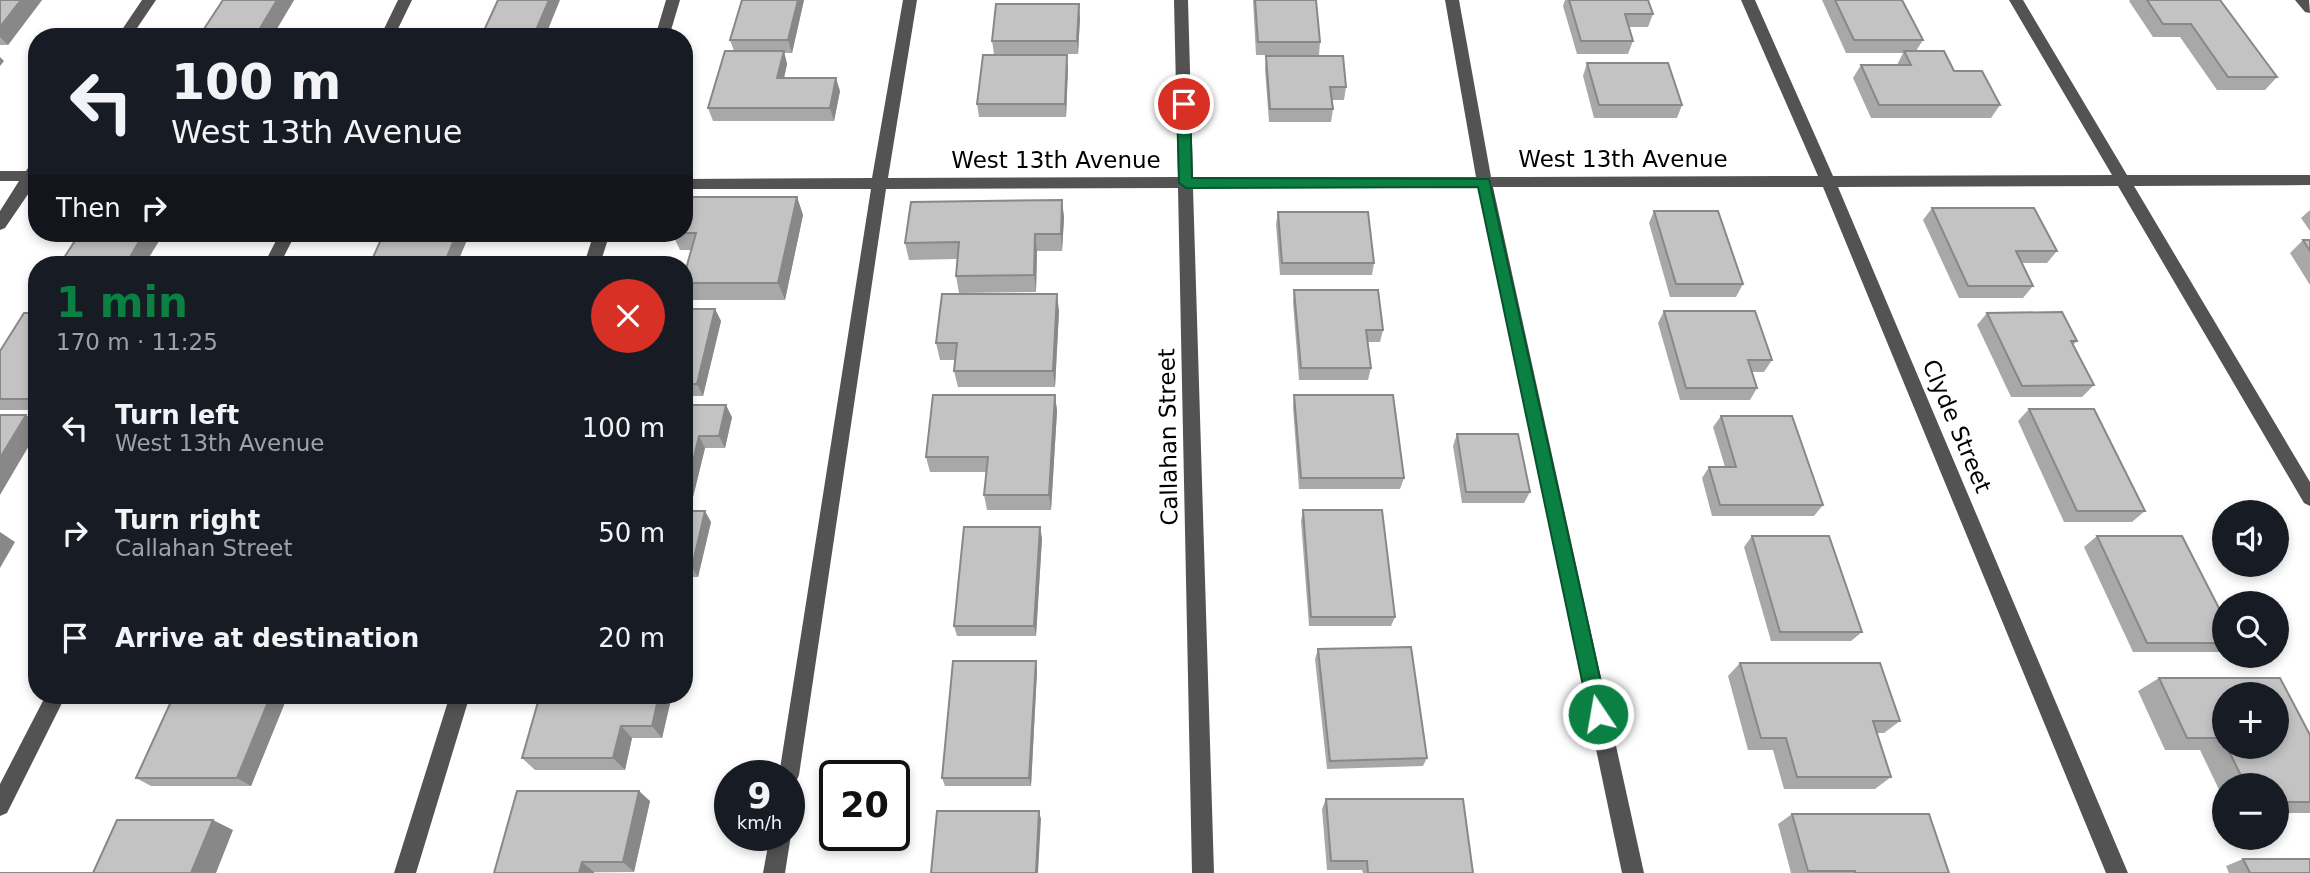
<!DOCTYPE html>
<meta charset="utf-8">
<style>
body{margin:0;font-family:"DejaVu Sans",sans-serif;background:#242831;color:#f1f3f6;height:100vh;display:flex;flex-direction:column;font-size:26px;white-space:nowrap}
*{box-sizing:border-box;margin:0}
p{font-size:23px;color:#9ea1a6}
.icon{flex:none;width:38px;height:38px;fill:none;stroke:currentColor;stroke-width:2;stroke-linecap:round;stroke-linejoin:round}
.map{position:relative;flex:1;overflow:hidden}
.details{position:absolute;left:28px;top:256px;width:665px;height:448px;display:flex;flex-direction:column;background:#171b24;border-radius:28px;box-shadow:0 4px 10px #0003}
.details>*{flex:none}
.banner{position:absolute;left:28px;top:28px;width:665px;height:214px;border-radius:28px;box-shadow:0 4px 10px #0003;background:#171b24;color:#f1f3f6;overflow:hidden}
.buttons{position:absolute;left:2212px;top:500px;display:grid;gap:14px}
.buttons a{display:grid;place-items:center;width:77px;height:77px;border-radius:50%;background:#171b24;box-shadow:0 4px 10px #0003;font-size:35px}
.speed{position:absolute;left:714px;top:760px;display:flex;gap:14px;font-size:35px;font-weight:700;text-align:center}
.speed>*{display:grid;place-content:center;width:91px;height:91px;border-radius:50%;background:#171b24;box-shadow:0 4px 10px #0003;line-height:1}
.speed small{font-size:18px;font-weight:400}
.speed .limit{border:4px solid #111;border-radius:10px;background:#fff;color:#111}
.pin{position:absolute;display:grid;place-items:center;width:60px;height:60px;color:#fff;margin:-30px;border:4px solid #fff;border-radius:50%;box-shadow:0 2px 7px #0007}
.me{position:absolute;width:77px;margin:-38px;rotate:348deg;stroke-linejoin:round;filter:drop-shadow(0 0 5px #0008)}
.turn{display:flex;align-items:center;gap:24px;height:147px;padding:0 28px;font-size:32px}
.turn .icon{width:91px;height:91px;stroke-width:2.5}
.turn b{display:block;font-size:49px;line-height:60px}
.then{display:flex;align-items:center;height:66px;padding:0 28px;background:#0003;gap:14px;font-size:26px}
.round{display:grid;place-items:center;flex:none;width:74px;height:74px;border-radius:37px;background:#242831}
.head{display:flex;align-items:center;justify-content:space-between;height:119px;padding:0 28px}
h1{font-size:42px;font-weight:700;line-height:52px;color:#0b8043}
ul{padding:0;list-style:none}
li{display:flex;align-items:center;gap:21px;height:105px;padding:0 28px}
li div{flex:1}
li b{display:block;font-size:26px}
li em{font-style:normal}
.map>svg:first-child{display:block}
</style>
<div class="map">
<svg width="2310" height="873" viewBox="0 0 2310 873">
<rect width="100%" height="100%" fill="#fff"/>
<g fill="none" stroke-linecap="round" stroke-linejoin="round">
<!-- minor -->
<path fill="#535353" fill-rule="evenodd" d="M142,0H156L131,37H117Z
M398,0H412L394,37H380Z
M666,0H680L669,37H655Z
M903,0H917L888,178L1178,177L1174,0H1188L1193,177H1476L1445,0H1459L1491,177L1818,176L1741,0H1755L1833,176L2112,175L2009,0H2023L2127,175H2310V185L2134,186L2310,482V506L2304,503L2118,186L1838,187L2128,873H2106L1823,187H1493L1644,873H1622L1478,187L1193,188L1214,873H1192L1178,188L886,189L799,775L796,782L789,785V775H779L871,189H684V179L872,178Z
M2295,0H2309L2310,13L2305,12Z
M37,161V181L5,228L0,230V211L19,181H0V171H26L32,162Z
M280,233H296L280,264H264Z
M594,233H610L600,264H584Z
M46,695H66L7,813L0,816V784Z
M450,695H470L416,873H394Z
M789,832L791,835L785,873H763L770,835H789Z"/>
</g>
<!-- wall -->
<path fill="#a8a8a8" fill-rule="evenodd" d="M0,0H42L8,45H0Z
M223,0H294L272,37H201L200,35Z
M804,0L792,53H784L787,64L784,78L840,91L834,121H713L708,108L734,51L730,40Z
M1253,0H1316L1320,42L1319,55H1256Z
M1565,0H1648L1653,14L1648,27H1629L1633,41L1628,54H1577L1563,6Z
M1822,0H1902L1923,40L1916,51L1954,71L2000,105L1991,118H1871L1853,78L1861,65H1897L1903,53H1846Z
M2130,0H2220L2277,77L2265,90H2217L2180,37H2153L2129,1Z
M1080,18L1078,54H994L992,41Z
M1266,56L1346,87L1344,100H1332L1333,109L1331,122H1269L1265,69Z
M1587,63L1682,105L1677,118H1594L1583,76Z
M1068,68L1066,117H979L977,104Z
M797,197L803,215L785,300H690L684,288V276L691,250H680L672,233Z
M1062,200L1064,218L1062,251H1037L1036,292L959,293L956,276L957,259L909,260L905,243Z
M1932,208L2057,251L2047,263H2022L2033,286L2023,298H1959L1923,220Z
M2310,210V231L2301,218Z
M1654,211L1743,284L1736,297H1670L1649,223Z
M1278,212L1374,263L1372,275H1280L1276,224Z
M2303,240H2310V285L2290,253Z
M1294,290L1383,330L1380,342H1367L1371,368L1368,380H1299L1293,302Z
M684,309H715L721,321L703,396H684Z
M1059,311L1055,387H958L954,371L956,360H940L936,343Z
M1664,311L1772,360L1764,372H1752L1757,388L1750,400H1680L1658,323Z
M37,313V410H0V351Z
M1987,313L2077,341L2073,345L2094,385L2082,397H2011L1977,325Z
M1055,395L1057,411L1051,510H987L984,495L986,472H930L926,457Z
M1294,395L1404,478L1400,489H1299L1293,407Z
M684,405L732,417L725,448H705L692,501H684Z
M2029,409L2145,511L2132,522H2064L2018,421Z
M1721,416L1823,505L1814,516H1712L1702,478L1709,467H1725L1713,427Z
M1457,434L1530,492L1524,503H1462L1453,446Z
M1303,510L1395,617L1391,626H1309L1301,521Z
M684,511L711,522L698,577H684Z
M1752,536L1862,632L1851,641H1771L1744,547Z
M2097,536L2224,618V651L2222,652H2133L2084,547Z
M1042,538L1036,636H957L954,626Z
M1318,649L1427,758L1423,766L1327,769L1315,659Z
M1036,661L1037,671L1031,786H945L942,778Z
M1740,663L1900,721L1884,733H1876L1891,777L1875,789H1784L1773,750H1748L1728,676Z
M2159,678H2280L2310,735V813H2277V786H2224V800L2200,750H2165L2138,691ZM2224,695H2277V747H2224Z
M288,695L251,786H151L136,778Z
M672,695L662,738H632L625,770H535L522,758Z
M1326,799L1473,873H1363L1362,870H1327L1322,809Z
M650,801L634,872L494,873Z
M1792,814L1949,873H1791L1778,824Z
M2243,859L2310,873H2229L2226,866Z"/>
<!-- shaded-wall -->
<path fill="#888" d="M21,0H42L8,45L0,37V27Z
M277,0H294L272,37H257L256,35Z
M549,0H560L545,37H533Z
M798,0H804L792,53L788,40Z
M1079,4L1080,18L1078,54L1077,41Z
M784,51L787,64L781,91L777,78Z
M1067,55L1068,68L1066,117L1065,104Z
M0,57L4,61L0,66Z
M836,78L840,91L834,121L830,108Z
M797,197L803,215L785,300L778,283Z
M1062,200L1064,218L1062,251L1061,234Z
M144,233H164L145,264H126Z
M457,233H470L457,264H444Z
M1035,234L1037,251L1036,292L1034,275Z
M1057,294L1059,311L1055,387L1053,371Z
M715,309L721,321L703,396L697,384Z
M1055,395L1057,411L1051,510L1049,495Z
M726,405L732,417L725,448L719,436Z
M26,415L37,423V432L0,495V458Z
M699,436L705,448L692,501L686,491Z
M705,511L711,522L698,577L692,567Z
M1040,527L1042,538L1036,636L1034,626Z
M0,532L15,542L0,568Z
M1036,661L1037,671L1031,786L1029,778Z
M271,695H288L251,786L237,778Z
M659,695H672L662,738L652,726Z
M621,726L632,738L625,770L613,758Z
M639,791L650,801L634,872L623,862Z
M1039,811L1041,819L1038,873H1036Z
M213,820L233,830L216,873H191Z
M582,862L594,872V873H579Z"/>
<!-- building -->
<path fill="#c3c3c3" stroke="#888" stroke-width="2" d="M0,0H21L0,27Z
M223,0H277L256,35H200Z
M498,0H549L533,37H481Z
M742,0H798L788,40H730Z
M1255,0H1316L1320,42H1258Z
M1569,0H1648L1653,14H1625L1633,41H1581Z
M1835,0H1902L1923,40H1854Z
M2147,0H2220L2277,77H2228L2191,24H2163Z
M996,4H1079L1077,41H992Z
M725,51H784L777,78H836L830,108H708Z
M1904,51H1944L1954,71H1982L2000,105H1879L1861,65H1911Z
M983,55H1067L1065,104H977Z
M1266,56H1343L1346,87H1330L1333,109H1270Z
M1587,63H1668L1682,105H1599Z
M684,197H797L778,283H684V276L696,233H684Z
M1062,200L1061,234H1035L1034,275L956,276L959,242L905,243L911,202Z
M1932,208H2034L2057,251H2016L2033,286H1968Z
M1654,211H1718L1743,284H1676Z
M1278,212H1368L1374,263H1282Z
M80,233H144L126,264H60Z
M384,233H457L444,264H370Z
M2303,240H2310V251Z
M1294,290H1378L1383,330H1366L1371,368H1301Z
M942,294H1057L1053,371H954L957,343H936Z
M684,309H715L697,384H684Z
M1664,311H1755L1772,360H1748L1757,388H1686Z
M2062,312L2077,341H2071L2094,385L2022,386L1987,313Z
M24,313H37V399H0V351Z
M933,395H1055L1049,495H984L988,457H926Z
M1294,395H1393L1404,478H1301Z
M684,405H726L719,436H699L686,491H684Z
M2029,409H2094L2145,511H2077Z
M0,415H26L0,458Z
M1721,416H1792L1823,505H1720L1709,467H1736Z
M1457,434H1518L1530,492H1466Z
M1303,510H1382L1395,617H1311Z
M684,511H705L692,567H684Z
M964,527H1040L1034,626H954Z
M1752,536H1829L1862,632H1780Z
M2097,536H2182L2224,618V643H2147Z
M1411,647L1427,758L1330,761L1318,649Z
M953,661H1036L1029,778H942Z
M1740,663H1880L1900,721H1873L1891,777H1797L1786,738H1761Z
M2159,678H2280L2310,735V802H2277V786H2246L2227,747H2277V695H2224V741L2223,738H2187Z
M174,695H271L237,778H136Z
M540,695H659L652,726H621L613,758H522Z
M517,791H639L623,862H582L579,873H494Z
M1326,799H1463L1473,873H1368L1367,861H1331Z
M937,811H1039L1036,873H931Z
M1792,814H1929L1949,873H1855V871H1808Z
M117,820H213L191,873H0H93Z
M2243,859H2310V873H2250Z"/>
<!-- route -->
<path fill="#0b8043" stroke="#07532c" stroke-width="2" d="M1184,100L1190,104L1192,178L1489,179L1608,714L1605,720L1598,722L1592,720L1589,714L1478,187L1186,188L1179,183L1177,104Z"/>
<g text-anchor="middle" stroke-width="6" stroke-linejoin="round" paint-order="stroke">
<!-- street labels -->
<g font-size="23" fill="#000" stroke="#fff">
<text x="1623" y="167">West 13th Avenue</text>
<text x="1056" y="168">West 13th Avenue</text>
<text transform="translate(1957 426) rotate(67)" y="8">Clyde Street</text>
<text transform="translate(1168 437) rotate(-91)" y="8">Callahan Street</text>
</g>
</g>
</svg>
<div class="buttons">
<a><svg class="icon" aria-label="sound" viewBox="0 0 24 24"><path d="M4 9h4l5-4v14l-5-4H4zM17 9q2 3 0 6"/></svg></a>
<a><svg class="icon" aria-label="search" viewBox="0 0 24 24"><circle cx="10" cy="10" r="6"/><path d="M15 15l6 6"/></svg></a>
<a>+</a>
<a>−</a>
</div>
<div class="speed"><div>9<small>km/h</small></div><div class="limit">20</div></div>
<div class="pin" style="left:1184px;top:104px;background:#d93025"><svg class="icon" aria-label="arrive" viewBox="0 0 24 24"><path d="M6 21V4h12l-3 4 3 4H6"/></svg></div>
<svg class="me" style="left:1598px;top:714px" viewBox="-20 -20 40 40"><circle r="17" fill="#0b8043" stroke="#fff" stroke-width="3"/><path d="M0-11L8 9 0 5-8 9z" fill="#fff"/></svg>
<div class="banner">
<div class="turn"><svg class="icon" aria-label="left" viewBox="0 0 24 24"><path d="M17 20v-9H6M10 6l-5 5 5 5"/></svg><div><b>100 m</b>West 13th Avenue</div></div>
<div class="then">Then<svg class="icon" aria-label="right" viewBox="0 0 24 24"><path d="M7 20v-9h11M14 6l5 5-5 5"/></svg></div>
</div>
<section class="details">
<div class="head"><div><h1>1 min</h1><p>170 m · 11:25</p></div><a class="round" style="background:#d93025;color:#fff"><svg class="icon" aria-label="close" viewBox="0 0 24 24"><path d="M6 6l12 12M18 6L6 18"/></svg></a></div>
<ul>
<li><svg class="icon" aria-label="left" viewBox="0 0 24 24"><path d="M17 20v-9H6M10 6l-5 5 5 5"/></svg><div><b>Turn left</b><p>West 13th Avenue</p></div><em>100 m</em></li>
<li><svg class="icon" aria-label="right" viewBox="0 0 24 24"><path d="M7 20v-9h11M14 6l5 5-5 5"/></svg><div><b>Turn right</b><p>Callahan Street</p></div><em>50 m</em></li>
<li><svg class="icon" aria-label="arrive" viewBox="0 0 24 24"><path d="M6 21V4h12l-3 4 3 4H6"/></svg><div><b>Arrive at destination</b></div><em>20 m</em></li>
</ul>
</section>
</div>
